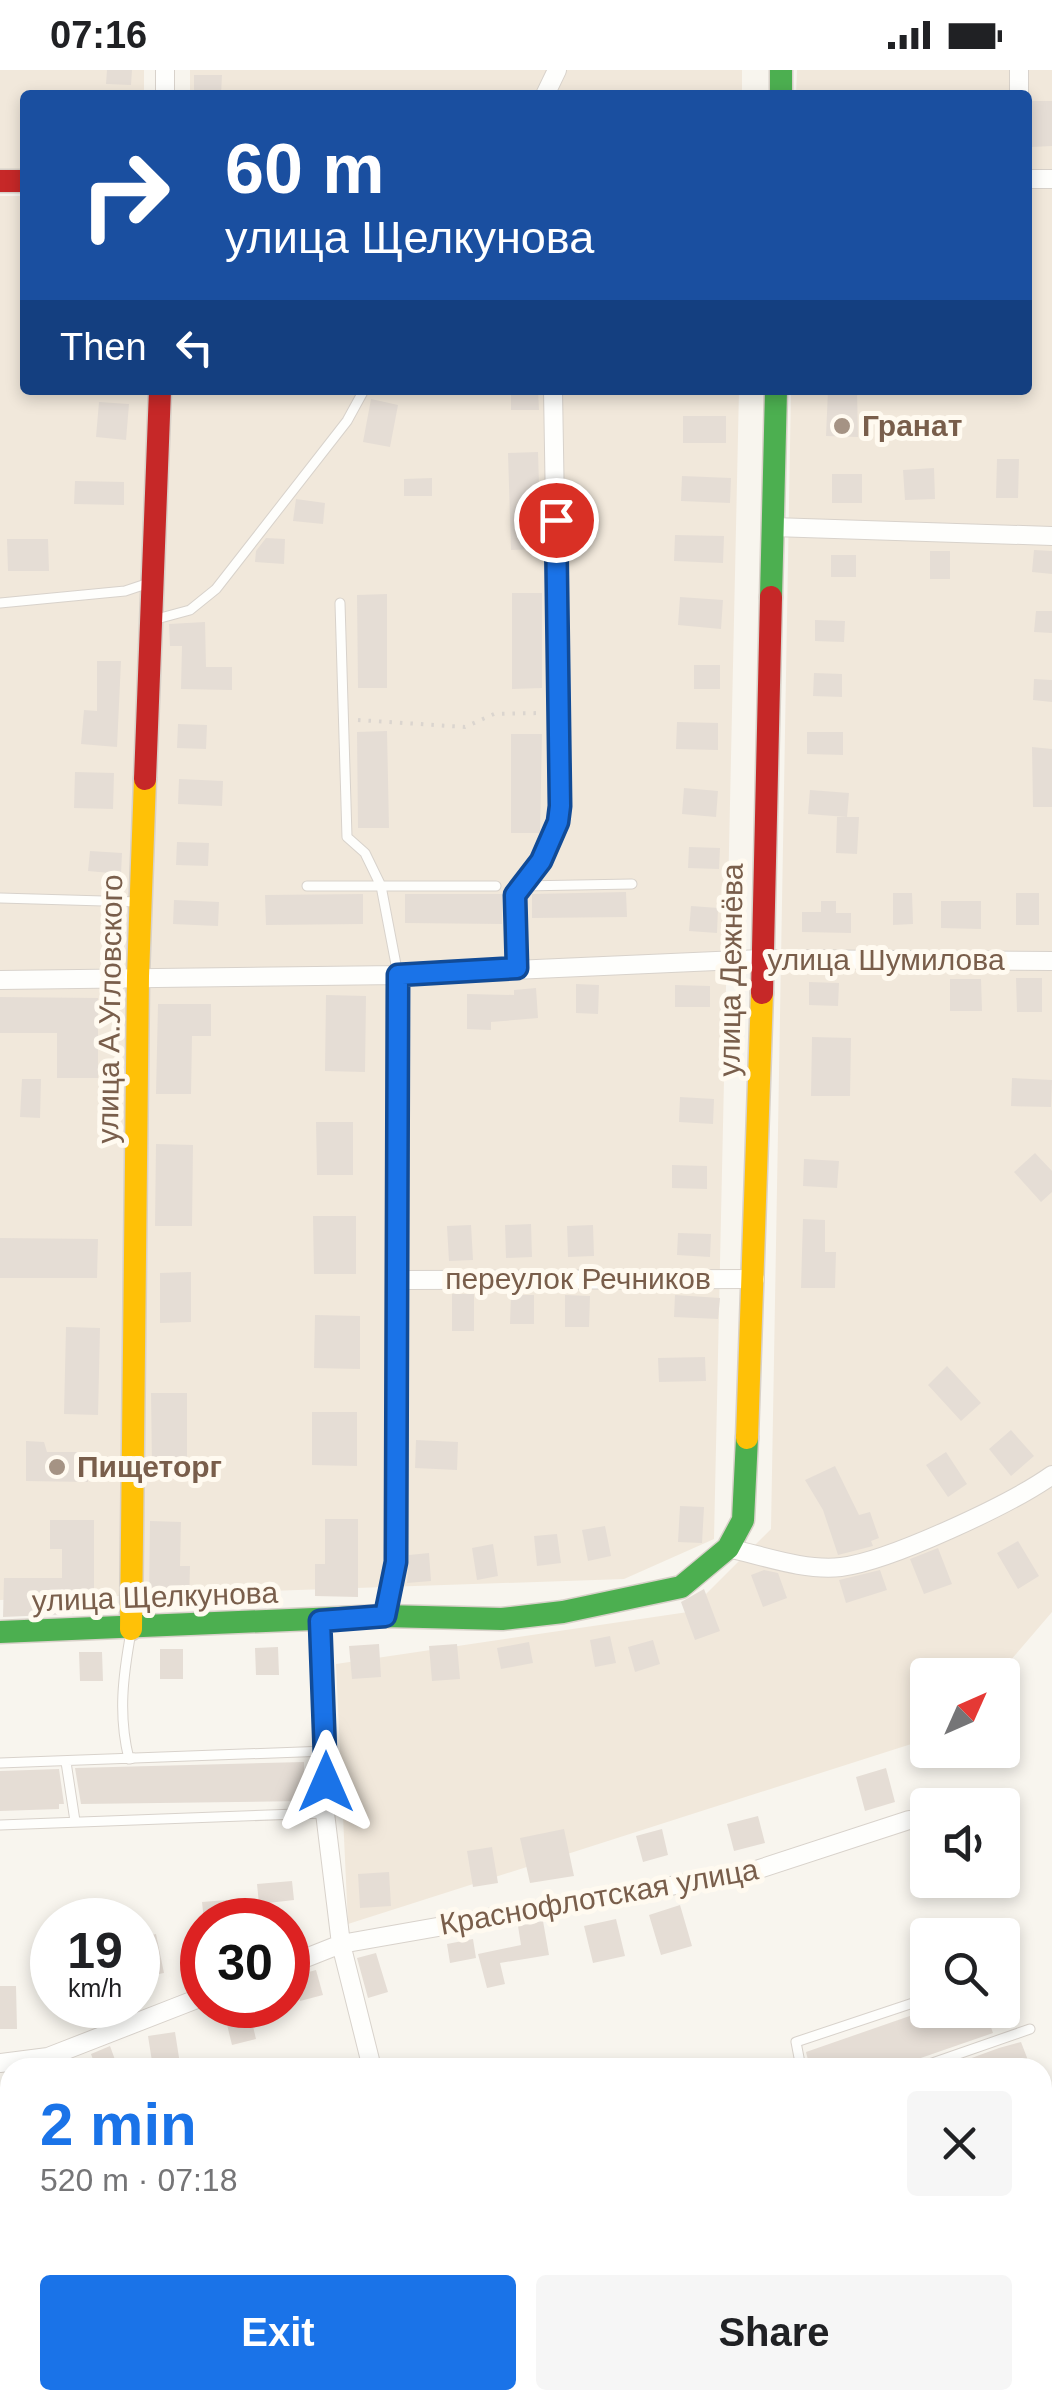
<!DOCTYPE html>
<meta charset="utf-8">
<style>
body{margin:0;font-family:Helvetica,sans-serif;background:#f6f6f6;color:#202124;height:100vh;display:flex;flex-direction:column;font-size:38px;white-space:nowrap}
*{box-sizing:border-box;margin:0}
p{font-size:32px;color:#757577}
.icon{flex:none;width:55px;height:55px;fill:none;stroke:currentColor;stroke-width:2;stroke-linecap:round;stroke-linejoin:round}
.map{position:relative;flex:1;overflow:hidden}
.drawer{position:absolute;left:0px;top:1988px;width:1052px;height:352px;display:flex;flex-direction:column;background:#fff;border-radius:30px 30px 0 0;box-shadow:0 5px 15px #0003}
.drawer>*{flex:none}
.guide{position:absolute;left:20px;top:20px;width:1012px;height:305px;border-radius:10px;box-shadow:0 5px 15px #0003;background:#1a4fa0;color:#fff;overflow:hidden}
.needle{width:65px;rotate:45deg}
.fabs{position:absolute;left:910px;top:1588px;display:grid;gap:20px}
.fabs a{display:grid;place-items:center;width:110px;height:110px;border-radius:10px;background:#fff;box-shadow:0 5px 15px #0003;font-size:50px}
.speed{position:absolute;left:30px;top:1828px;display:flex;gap:20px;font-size:50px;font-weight:700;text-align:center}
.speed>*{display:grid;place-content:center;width:130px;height:130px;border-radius:50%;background:#fff;box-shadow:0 5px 15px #0003;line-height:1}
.speed small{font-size:25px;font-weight:400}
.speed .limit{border:15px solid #d22;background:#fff;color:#111}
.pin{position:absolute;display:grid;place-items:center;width:85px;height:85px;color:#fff;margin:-42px;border:5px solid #fff;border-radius:50%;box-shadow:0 2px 10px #0007}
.me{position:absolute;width:110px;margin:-55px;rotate:0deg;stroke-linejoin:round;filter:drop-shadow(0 0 8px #0008)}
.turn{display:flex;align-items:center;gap:35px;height:210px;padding:0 40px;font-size:45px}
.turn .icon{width:130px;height:130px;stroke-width:2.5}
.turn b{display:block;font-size:70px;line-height:85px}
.then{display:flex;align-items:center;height:95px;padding:0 40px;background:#0003;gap:20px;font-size:38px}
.round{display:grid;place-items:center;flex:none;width:105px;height:105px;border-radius:10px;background:#f6f6f6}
.summary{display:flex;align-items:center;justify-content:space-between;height:170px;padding:0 40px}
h1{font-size:60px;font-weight:700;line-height:75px;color:#1a73e8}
.primary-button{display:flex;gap:20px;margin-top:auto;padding:20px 40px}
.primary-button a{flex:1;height:115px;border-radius:10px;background:#1a73e8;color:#fff;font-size:40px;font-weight:700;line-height:115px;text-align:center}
.primary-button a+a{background:#f6f6f6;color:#202124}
.status{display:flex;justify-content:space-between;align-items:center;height:70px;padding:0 50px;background:#fff;direction:ltr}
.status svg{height:28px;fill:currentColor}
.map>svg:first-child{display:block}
</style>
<div class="status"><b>07:16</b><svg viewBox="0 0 49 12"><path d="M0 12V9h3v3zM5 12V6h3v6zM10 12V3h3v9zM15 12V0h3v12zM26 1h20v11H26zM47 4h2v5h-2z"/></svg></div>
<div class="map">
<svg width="1052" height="2338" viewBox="0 0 1052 2338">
<rect width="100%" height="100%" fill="#f8f5ee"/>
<!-- residential -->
<path fill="#f1e8db" d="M0,0H144V25H25V110L0,109Z
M190,0H742V25H190Z
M797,0H1052V1542L998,1605H928L927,1669L348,1854L336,1594L688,1542L771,1459L791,320H1028V25H796Z
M0,126H25V320H739L714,1469L624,1509L0,1530Z"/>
<!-- building -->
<path fill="#e5ddd5" d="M107,0H132L131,15L106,14Z
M194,5H222L221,25H194Z
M1031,31H1052V76L1032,77Z
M511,320H538L539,340H511Z
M828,320H857L858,367L826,366Z
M371,329L398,335L390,377L363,372Z
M99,332L129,334L126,370L96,367Z
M683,346H726V373H683Z
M538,382L541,479L511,480L508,383Z
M997,389H1019L1018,428H996Z
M934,398L935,429L905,430L903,400Z
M832,404H862V433H832Z
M682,406L731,408L730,433L681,431Z
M432,408V426H404V409Z
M75,411L124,412V435L74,434Z
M296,429L325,433L323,454L293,451Z
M675,465L724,466L723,493L674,491Z
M266,468L285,469L284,494L255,492L256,481Z
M7,469H48L49,501H8Z
M1034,480L1052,481V504L1032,502Z
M930,481H950V509H930Z
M831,485H856V507H831Z
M512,523H542V618L512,619Z
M387,524V618H358L357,525Z
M680,527L723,530L721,559L678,555Z
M1036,541H1052V563L1034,562Z
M815,550L845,551L844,572L815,571Z
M205,552L206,597H232V620L181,619L182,576H170L169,554Z
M97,591H121L117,677L81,674L84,640L97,641Z
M694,595H720V619H694Z
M814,603L842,604V627L813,626Z
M1034,609L1052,610V632L1033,630Z
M677,652L718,653V680L676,679Z
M178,654L207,655L206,679L177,678Z
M387,661L389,758H358L357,662Z
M807,662H843V685L807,684Z
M511,664H542L540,763H511Z
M1032,677L1052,679V737H1033Z
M75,702L114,703L113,739L74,738Z
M179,709L223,711L222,736L178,734Z
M684,718L718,721L716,747L682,744Z
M810,720L849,723L847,747L808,744Z
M837,747H859L857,784L836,783Z
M177,772L209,773L208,796L176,795Z
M689,777L720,778L719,799L688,798Z
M90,781L122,783L121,804L88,801Z
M626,822L627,847L532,848V824Z
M893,823H912L913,854L893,855Z
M1016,823H1039V855H1016Z
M363,824V854L266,855L265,825Z
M405,824H502V854L405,853Z
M174,830L219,832L218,856L173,854Z
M821,831H836V843H851V863L802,862V842H821Z
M941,831H981V859L941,858Z
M691,836L718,838L717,863L689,861Z
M1016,908H1042V942H1017Z
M950,909H981L982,941H950Z
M809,912L839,913L838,936L809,935Z
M576,914L599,915L598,944L576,943Z
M675,915L710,916V937H675Z
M536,918L538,948L491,952V960L467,959V924L514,925V920Z
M326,925L366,926L365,1002L325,1001Z
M0,927L98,928V1008H57V963H0Z
M158,934H211V966H192L191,1024H156Z
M812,967L851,968L850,1026H811Z
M1012,1008L1052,1010L1051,1037L1011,1036Z
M22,1009H41L40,1048L20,1047Z
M680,1027L714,1029L713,1054L679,1052Z
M316,1052H353V1105H317Z
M156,1074L193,1075L192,1156H155Z
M1035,1083L1052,1101V1122L1041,1132L1014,1102Z
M804,1089L839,1091L837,1118L803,1116Z
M672,1095L707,1096V1119L672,1118Z
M313,1146H356V1204H314Z
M803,1149L825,1150V1182H836L835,1218H801Z
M531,1154L532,1187L506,1188L505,1155Z
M471,1155L473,1190L449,1191L447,1156Z
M593,1155L594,1186L568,1187L567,1156Z
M678,1163L711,1164L710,1187L677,1185Z
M0,1168L98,1169L97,1208H0Z
M191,1202V1252L160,1253V1203Z
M452,1224H474V1261H452Z
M511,1225H534V1254H510Z
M565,1225L590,1226L589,1257H565Z
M675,1225L720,1228L718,1249L674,1247Z
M315,1245L360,1246V1299L314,1298Z
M66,1257L100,1258L98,1345L64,1344Z
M705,1287L706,1311L659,1312L658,1288Z
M947,1296L981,1333L961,1351L928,1315Z
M151,1323H187V1397H152Z
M312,1342H357V1396L312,1395Z
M1011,1360L1034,1386L1011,1406L989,1379Z
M416,1370L458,1372L457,1400L415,1398Z
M26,1371L44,1372L47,1382H89L88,1412L26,1411Z
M946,1382L967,1414L948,1427L926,1395Z
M835,1396L859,1445L870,1442L879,1468L871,1471L873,1476L838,1485L823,1440L805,1410Z
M680,1436L704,1437L702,1473L678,1472Z
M325,1449H358V1527L315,1526V1494H325Z
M50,1450H94V1543L3,1547L4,1508H62V1479H50Z
M150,1451L181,1452L180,1496H190L189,1532L149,1531Z
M605,1456L611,1486L588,1491L582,1460Z
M557,1464L561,1493L537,1496L534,1466Z
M1018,1471L1039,1506L1018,1519L997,1483Z
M493,1474L498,1506L477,1510L472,1478Z
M938,1478L952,1514L924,1524L910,1489Z
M429,1483L431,1511L407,1513L409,1485Z
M764,1500L778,1503L787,1528L763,1537L751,1505Z
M880,1500L887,1520L846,1533L839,1510Z
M704,1519L720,1561L695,1570L681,1532Z
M610,1566L616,1593L595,1597L590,1570Z
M653,1570L660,1594L635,1602L628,1577Z
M529,1572L533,1593L501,1599L497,1578Z
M379,1574L381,1607L352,1609L349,1576Z
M457,1574L460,1609L432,1611L429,1576Z
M278,1577L279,1605H256L255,1578Z
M160,1579H183V1609H160Z
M79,1582H102L103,1611H80Z
M304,1692V1731L81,1734L75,1698Z
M886,1698L895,1732L865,1741L856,1707Z
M59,1699L64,1734H59V1739L0,1741V1701Z
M758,1746L765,1773L734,1781L727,1754Z
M564,1759L574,1806L530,1813L520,1768Z
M662,1759L668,1785L643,1792L636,1766Z
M492,1777L498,1813L473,1817L467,1781Z
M389,1802L391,1836L360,1838L358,1804Z
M292,1811L294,1830L259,1834L257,1814Z
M227,1830L229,1850H204L202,1832Z
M680,1835L692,1876L661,1885L649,1845Z
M616,1849L625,1886L593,1893L584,1856Z
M543,1851L549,1885L500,1893L505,1914L487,1918L478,1884L521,1875L518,1856Z
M156,1864L164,1903L138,1908V1868Z
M473,1869L476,1888L450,1893L447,1874Z
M376,1883L388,1922L368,1928L357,1888Z
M316,1900L323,1925L300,1931L294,1906Z
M0,1916H16L17,1959H0Z
M248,1935L256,1969L232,1975L223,1938Z
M927,1940H985L993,1963L915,1990L910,1998H888L887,1992L870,1998H810L806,1982Z
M175,1962L180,1994L153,1998L148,1966Z
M1021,1972L1031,1998H944L999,1978Z
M110,1976L118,1998H96L91,1984Z"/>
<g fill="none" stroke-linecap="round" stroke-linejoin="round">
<defs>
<path id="lane" d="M0,533L125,521L152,512
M340,533L347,767L365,783L381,816H496
M153,550L190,540L216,519L347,351L364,320
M307,816H381L398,905
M522,816L632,814
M0,828L138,832
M131,1562C123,1606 118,1645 129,1689L134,1688
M66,1692L75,1751
M0,1693L327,1681
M0,1755L325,1743
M801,1998L796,1972L928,1928
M918,1998L1030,1959
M860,2330L863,2338"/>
<path id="street" d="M165,25V0
M545,25L557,0
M1019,25V0
M1028,109H1052
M773,457L1052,466
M517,898L515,825L541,791L559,752L560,736L553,320
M0,910L398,905L761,889L1052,891
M400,1210L755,1209
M728,1478C764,1486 804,1501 841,1497C890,1491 1011,1434 1052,1405
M385,1546L396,1492L398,905
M320,1551L327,1681L325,1743L341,1874L372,1998
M288,1895L341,1874L750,1802L909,1750
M0,1993L48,1987L202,1927
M0,2215H10
M491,2330L494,2338"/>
<path id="fast" d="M781,0V25
M771,527L776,320
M0,1562L385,1546L502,1549L563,1542L681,1517L728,1478L743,1450L747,1368"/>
<path id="slow" d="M747,1368L762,923
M131,1559L138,906L145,709"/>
<path id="jam" d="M0,111H25
M145,709L160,320
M762,923L771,527"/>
</defs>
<!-- lane casing -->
<use href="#lane" stroke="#d8d2cb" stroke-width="11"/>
<!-- street casing -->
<use href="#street" stroke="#d8d2cb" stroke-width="20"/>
<!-- fast casing -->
<use href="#fast" stroke="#d8d1c9" stroke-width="25"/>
<!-- slow casing -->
<use href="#slow" stroke="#d8d1c9" stroke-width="25"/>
<!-- jam casing -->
<use href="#jam" stroke="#d8d1c9" stroke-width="25"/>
<!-- path -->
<path stroke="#dbd5cf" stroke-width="4" stroke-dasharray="2.5 8" stroke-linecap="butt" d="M358,650L465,657L494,644L540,643"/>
<!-- lane -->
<use href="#lane" stroke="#fefefc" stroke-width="9"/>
<!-- street -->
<use href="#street" stroke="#fefefc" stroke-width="18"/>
<!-- fast -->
<use href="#fast" stroke="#4caf50" stroke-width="22"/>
<!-- slow -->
<use href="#slow" stroke="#ffc107" stroke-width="22"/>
<!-- jam -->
<use href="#jam" stroke="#c62828" stroke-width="22"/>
</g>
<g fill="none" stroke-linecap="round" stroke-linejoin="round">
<defs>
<path id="route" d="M326,1712L320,1551L385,1546L396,1492L398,905L517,898L515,825L541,791L558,752L560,736L556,450"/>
</defs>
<!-- route casing -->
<use href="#route" stroke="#114b97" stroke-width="25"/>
<!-- route -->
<use href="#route" stroke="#1a73e8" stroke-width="18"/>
</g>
<!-- markers -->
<g fill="#a59384" stroke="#fffaf0" stroke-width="4">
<circle cx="842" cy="356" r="10"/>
<circle cx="57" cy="1397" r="10"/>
</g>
<g text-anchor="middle" stroke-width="10" stroke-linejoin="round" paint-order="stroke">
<!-- poi labels -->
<g font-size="30" font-weight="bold" fill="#795e4b" stroke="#fffaf0" text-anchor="start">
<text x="862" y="366">Гранат</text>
<text x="77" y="1407">Пищеторг</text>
</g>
<!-- street labels -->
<g font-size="30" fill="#795e4b" stroke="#fffaf0">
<text x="886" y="900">улица Шумилова</text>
<text transform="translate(731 900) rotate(-89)" y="10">улица Дежнёва</text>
<text transform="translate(110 939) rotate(-89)" y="10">улица А.Угловского</text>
<text x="578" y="1219">переулок Речников</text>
<text transform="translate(155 1527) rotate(-2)" y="10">улица Щелкунова</text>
<text transform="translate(599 1827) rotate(-10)" y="10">Краснофлотская улица</text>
</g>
</g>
</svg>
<div class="fabs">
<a><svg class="needle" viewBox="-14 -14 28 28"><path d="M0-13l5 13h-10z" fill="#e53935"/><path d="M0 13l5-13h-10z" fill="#757577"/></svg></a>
<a><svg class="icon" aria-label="sound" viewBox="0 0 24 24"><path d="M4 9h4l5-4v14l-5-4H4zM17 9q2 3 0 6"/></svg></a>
<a><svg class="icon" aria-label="search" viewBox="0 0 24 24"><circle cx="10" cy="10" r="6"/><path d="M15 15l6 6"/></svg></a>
</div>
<div class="speed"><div>19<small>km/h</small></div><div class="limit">30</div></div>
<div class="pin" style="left:556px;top:450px;background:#d93025"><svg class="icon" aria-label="arrive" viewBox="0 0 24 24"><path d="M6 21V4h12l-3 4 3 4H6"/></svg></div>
<svg class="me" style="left:326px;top:1712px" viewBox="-20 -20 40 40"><path d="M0-17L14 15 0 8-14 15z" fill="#1a73e8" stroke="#fff" stroke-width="4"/></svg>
<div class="guide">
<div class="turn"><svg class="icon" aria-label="right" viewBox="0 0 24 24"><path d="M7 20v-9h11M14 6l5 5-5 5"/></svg><div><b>60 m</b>улица Щелкунова</div></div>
<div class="then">Then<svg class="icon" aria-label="left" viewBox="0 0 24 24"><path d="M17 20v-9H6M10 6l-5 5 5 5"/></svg></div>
</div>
<section class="drawer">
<div class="summary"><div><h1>2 min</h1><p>520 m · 07:18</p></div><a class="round"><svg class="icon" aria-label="close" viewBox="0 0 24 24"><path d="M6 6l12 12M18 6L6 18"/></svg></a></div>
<div class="primary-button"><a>Exit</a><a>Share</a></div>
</section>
</div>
